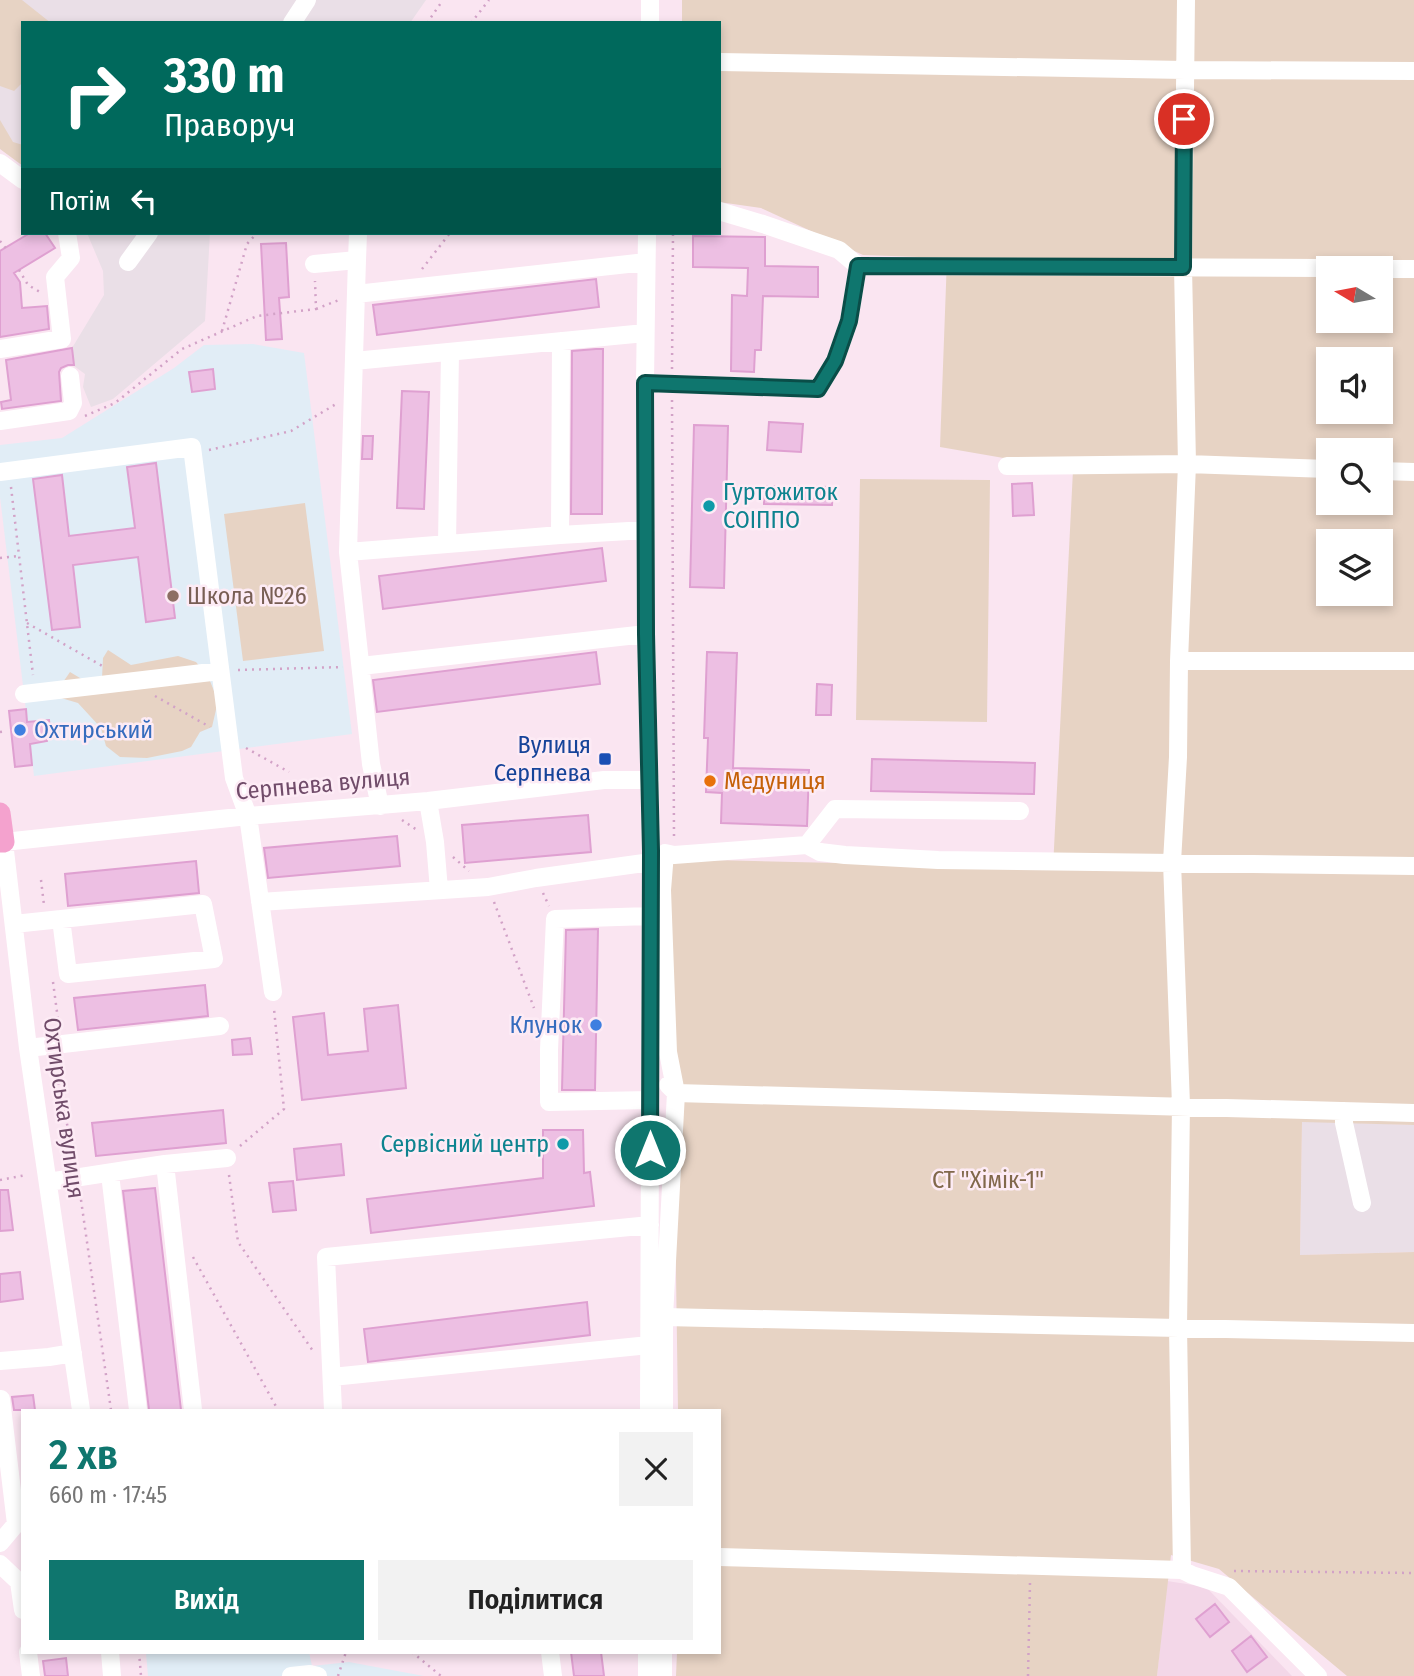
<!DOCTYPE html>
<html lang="uk">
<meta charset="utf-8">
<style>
body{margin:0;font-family:"Fira Sans Condensed",sans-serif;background:#f2f2f2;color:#222;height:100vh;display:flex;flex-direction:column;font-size:26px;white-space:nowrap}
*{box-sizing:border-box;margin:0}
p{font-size:23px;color:#767676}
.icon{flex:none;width:38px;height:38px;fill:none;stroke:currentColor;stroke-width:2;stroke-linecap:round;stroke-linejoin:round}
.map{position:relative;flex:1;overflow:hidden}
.details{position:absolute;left:21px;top:1409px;width:700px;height:245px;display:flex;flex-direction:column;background:#fff;border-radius:0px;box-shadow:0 4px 10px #0003}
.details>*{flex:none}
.guide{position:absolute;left:21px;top:21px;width:700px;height:214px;border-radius:0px;box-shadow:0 4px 10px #0003;background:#00695c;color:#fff;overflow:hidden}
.needle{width:46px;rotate:280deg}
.tools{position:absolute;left:1316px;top:256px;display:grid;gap:14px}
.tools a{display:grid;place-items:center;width:77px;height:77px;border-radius:0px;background:#fff;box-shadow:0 4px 10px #0003;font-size:35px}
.pin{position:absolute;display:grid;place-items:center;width:60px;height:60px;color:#fff;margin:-30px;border:4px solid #fff;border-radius:50%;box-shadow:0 2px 7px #0007}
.me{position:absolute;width:77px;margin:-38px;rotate:0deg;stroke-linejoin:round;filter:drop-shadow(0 0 5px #0008)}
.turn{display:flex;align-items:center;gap:24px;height:147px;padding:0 28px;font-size:32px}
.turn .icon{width:91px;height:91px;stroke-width:2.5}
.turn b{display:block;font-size:49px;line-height:60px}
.then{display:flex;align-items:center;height:66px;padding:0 28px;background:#0003;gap:14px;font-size:26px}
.round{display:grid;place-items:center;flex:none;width:74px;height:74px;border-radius:0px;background:#f2f2f2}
.head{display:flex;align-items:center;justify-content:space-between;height:119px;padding:0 28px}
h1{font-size:42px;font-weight:600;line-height:52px;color:#0f766e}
.cta{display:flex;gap:14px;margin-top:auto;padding:14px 28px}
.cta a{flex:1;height:80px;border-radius:0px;background:#0f766e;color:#fff;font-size:28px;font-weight:600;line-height:80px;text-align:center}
.cta a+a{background:#f2f2f2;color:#222}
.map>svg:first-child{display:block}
</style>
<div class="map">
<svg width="1414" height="1676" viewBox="0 0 1414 1676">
<rect width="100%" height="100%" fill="#fae5f1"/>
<!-- residential -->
<path fill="#f3d7e8" d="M1167,1581L1206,1587L1292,1676H1157Z"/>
<!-- industrial -->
<path fill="#eadfe7" d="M0,0H426L410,23H23V157L0,140Z
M87,233H210L205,321L113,399L91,407L83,387L85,374L74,366L72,348L104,295L103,271Z
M1302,1121L1414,1125V1252L1300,1255Z"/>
<!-- education -->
<path fill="#e1edf6" d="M253,344L304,353L352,734L34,776L0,497V445L62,438L174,368L204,345Z
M151,1652H309L312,1666L349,1662L424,1676H148L146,1653Z"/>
<!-- green -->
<path fill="#e7d3c4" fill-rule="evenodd" d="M0,0H22L51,23H23V82L14,91L0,86Z
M682,0H1414V1125L1302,1122L1300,1255L1414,1252V1676H1347L1219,1569L1171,1555L1157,1676H676L677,1652H719V1410H678L670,859L1053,868L1073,470L940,447L947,258L863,255L761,208L719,202V23H682ZM1328,268H1381V320H1328ZM1328,359H1381V411H1328ZM1328,450H1381V502H1328ZM1328,541H1381V593H1328Z
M0,120L13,142L23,145V166L0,149Z
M860,479L990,480L987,722L856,720Z
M305,503L324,651L243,661L224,514Z
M108,650L131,665L178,656L196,662L208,676L218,701L212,727L200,732L191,747L182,751L147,758L120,757L106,746L101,728L78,703L61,698L59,688L70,672L85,681L102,678L103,658Z"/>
<!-- building -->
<path fill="#edbfe3" stroke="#dfa0d1" stroke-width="2" d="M30,233H45L55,248L14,273L20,282L22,308L47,306L49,329L0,337V251Z
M693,236L765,237V266L818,267V297L763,296L761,350H755L754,372L731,371L732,295L747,296L748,268L693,267Z
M286,243L289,297L279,298L282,339L266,340L261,244Z
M596,279L599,307L377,335L373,305Z
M72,348L74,365H68L61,368L59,372L61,401L2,409L1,402L11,400L6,360Z
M596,349H603L602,514H571L572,351Z
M213,369L215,389L192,392L189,372Z
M402,391L429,392L424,509L397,508Z
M769,422L803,424L801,452L767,450Z
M694,425L728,426L724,588L690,587Z
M363,436H373L372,459H362Z
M156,463L175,618L146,622L138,557L73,565L80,627L52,630L33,479L62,475L69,536L135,528L127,467Z
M1032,483L1034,515L1013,516L1012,484Z
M764,486L833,487L832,505L764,504Z
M602,548L606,581L383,609L379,576Z
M596,652L600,684L377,712L373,680Z
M707,652L737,653L733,768L809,770L807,826L721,823L722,793L706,792L708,738H704Z
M817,684L832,685L831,715H816Z
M26,709L27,722L49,720L51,736L47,737V741L30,744L32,765L15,767L9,711Z
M872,759L1035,763L1034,794L871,791Z
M588,815L591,852L465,863L462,825Z
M397,836L400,866L268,878L264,848Z
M196,861L199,893L68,906L65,874Z
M598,929L595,1090H562L566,930Z
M205,985L208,1016L78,1030L74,998Z
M398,1005L406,1088L302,1100L293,1017L324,1013L328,1055L368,1051L364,1009Z
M250,1038L252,1054L233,1055L232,1040Z
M223,1110L226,1143L96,1156L92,1123Z
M543,1130H583L584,1173L590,1172L594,1206L371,1233L367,1199L543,1178Z
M341,1144L344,1175L297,1180L294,1149Z
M293,1181L296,1210L273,1212L269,1183Z
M155,1188L181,1410H149L123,1191Z
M0,1190H8L13,1230L0,1231Z
M20,1272L23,1299L0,1302V1274Z
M587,1302L590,1335L368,1362L364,1329Z
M33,1395L35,1410H14L12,1397Z
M1215,1604L1229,1622L1210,1637L1196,1619Z
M1251,1636L1267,1657L1247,1672L1232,1651Z
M571,1652H601L604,1676H574Z
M66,1658L68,1676H45L43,1661Z"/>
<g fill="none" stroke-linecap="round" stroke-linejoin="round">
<!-- path -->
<path stroke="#d2a2c7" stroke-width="2.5" stroke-dasharray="2 5" stroke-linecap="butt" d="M427,23L443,0
M471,23L489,0
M0,241L8,251
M422,269L450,233
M19,270L28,285L40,292
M316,309L339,300
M222,331L247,244L257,233
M672,369L673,233
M672,400L674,838
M85,416L115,403L182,349L257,316L316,309L315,281
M209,450L291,431L336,404
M11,487L33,675
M0,558L19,556
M27,623L104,667
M238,670L343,667
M155,696L210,727
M0,732L6,731
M246,748L289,772
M402,820L417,830
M453,857L469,871
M41,880L44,905
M543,893L549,906
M494,902L534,1008
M53,982L59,1027
M54,1062L75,1162
M240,1146L284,1109L274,1009
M229,1175L238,1242L313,1351
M0,1180L26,1175
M80,1193L111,1410
M193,1257L278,1410
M1234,1571L1414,1573
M139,1652L141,1676
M412,1652L441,1676
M338,1676L346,1652
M1028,1676L1030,1583"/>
<!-- minor -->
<path stroke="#fff" stroke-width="18" d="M292,23L307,0
M650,23V0
M719,62L1185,70L1414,71
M0,163L23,180
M719,211L763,224L839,250L858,266L1328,268
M647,233L645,383L646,634L651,851L649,1410
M357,260L348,552L371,764L380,806
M128,262L149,233
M314,264L357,260L358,233
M1381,269H1414
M356,294L646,262
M0,349L62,339L55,277L71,258L67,233
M354,361L645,333
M645,383L818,389L835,361L849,321L858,266
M0,421L69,411L73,403L70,376
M1007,466L1187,464L1328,469
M1381,471L1414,472
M0,472L192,447L234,778L248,816L273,992
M560,535L561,341
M447,544L450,352
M348,552L560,535L646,530
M1179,661L1187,464L1183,267L1186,0
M361,666L646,634
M24,694L220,671
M428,801L435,842L439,890
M807,845L835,809L1020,811
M1414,866L938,860L845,855L820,852L807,845L674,855L665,853L662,890L668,1052L676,1093L1414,1113
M260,902L488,887L536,878L651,862
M14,924L203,904L214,959L68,974L61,919
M28,1048L220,1026
M650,1100L549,1102V1050L555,919L650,916
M1344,1111V1123L1362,1203
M165,1164L193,1410
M110,1174L138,1410
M48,1182L165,1164L227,1158
M664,1317L1414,1333
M0,1361L49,1357L73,1353
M332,1377L649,1345
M81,1410L28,1048L4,842L248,816L428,801L604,780H650
M333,1410L326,1257L650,1225
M664,1410V1317L676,1093L668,1085
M0,1543L16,1524L1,1399
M719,1557L1182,1570L1192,1575L1229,1587L1318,1676
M0,1564L19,1582L23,1610
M1182,1570L1178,1327L1181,1105L1172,862L1178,757L1179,661H1414
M28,1652L31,1676
M110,1652L112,1676
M550,1652L553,1676
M291,1676L310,1674L318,1676
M647,1676V1652
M663,1676V1652"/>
<!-- major -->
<path stroke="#f4a2ce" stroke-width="21" d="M0,813L4,842H0"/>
</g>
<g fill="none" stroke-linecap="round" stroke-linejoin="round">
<defs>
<path id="route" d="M650,1150L651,851L646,634L645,383L818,389L835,361L849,321L858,266L1183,267L1184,119"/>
</defs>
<!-- route casing -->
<use href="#route" stroke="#0a4d48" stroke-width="18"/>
<!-- route -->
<use href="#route" stroke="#0f766e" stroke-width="12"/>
</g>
<!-- markers -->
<g fill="#0f9aa8" stroke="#fdebf5" stroke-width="2.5">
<circle cx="709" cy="506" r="7"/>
<circle cx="563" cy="1144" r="7"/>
</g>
<circle fill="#8d6e63" stroke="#fdebf5" stroke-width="2.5" cx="173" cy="596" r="7"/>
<g fill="#3f7fe0" stroke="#fdebf5" stroke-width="2.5">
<circle cx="20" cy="730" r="7"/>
<circle cx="596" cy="1025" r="7"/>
</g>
<rect fill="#1a4fb4" stroke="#fdebf5" stroke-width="2.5" x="598" y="752" width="14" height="14" rx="3.5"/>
<circle fill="#e8710a" stroke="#fdebf5" stroke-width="2.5" cx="710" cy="781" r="7"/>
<g text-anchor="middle" stroke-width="5" stroke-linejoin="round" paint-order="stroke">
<!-- culture labels -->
<g font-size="24" fill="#0d838f" stroke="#fdebf5" text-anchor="start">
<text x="723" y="500">Гуртожиток<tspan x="723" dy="28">СОІППО</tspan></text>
<text x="549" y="1152" text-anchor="end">Сервісний центр</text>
</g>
<!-- education labels -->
<g font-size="24" fill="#785e54" stroke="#fdebf5" text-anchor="start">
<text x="187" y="604">Школа №26</text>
</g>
<!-- shop labels -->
<g font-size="24" fill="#366cbe" stroke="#fdebf5" text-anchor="start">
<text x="34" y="738">Охтирський</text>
<text x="582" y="1033" text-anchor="end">Клунок</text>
</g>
<!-- transit labels -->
<g font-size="24" fill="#164399" stroke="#fdebf5" text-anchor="end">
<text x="591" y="753">Вулиця<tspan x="591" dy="28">Серпнева</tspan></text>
</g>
<!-- food labels -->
<g font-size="24" fill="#c56008" stroke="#fdebf5" text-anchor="start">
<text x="724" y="789">Медуниця</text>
</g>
<!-- street labels -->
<g font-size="24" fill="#714c6a" stroke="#fdebf5">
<text transform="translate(323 784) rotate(-5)" y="8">Серпнева вулиця</text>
<text transform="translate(64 1108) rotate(82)" y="8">Охтирська вулиця</text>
</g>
<!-- park labels -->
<g font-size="24" fill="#81684b" stroke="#fdebf5">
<text x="988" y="1188">СТ "Хімік-1"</text>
</g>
</g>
</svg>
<div class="tools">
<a><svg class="needle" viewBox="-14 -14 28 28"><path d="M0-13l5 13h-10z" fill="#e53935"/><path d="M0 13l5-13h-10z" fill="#767676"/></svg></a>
<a><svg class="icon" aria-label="sound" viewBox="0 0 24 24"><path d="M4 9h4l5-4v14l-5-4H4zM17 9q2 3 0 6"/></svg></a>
<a><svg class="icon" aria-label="search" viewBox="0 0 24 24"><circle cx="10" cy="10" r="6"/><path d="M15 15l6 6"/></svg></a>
<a><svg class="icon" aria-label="layers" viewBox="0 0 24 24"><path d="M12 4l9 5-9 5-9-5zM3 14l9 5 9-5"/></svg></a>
</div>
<div class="pin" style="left:1184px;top:119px;background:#d93025"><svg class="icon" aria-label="arrive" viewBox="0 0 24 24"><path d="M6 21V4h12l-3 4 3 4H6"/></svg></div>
<svg class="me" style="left:650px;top:1150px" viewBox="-20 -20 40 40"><circle r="17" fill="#0f766e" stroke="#fff" stroke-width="3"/><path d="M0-11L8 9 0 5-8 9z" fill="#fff"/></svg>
<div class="guide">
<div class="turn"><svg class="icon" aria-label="right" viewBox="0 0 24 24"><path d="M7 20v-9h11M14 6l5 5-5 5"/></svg><div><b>330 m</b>Праворуч</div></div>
<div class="then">Потім<svg class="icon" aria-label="left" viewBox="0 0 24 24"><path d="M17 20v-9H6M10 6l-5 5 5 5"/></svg></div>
</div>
<section class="details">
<div class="head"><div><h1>2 хв</h1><p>660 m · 17:45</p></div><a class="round"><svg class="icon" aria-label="close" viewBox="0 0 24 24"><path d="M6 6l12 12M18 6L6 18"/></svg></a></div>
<div class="cta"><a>Вихід</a><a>Поділитися</a></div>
</section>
</div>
